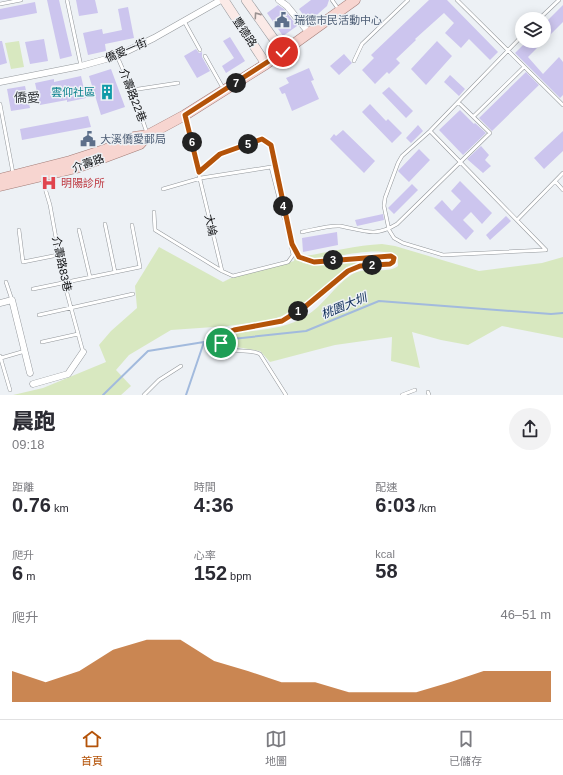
<!DOCTYPE html>
<html lang="zh-TW">
<head>
<meta charset="utf-8">
<style>
  body { margin:0; font-family:Arial,"Noto Sans TC",sans-serif; background:#f2f2f3; color:#2b2b33; height:100vh; display:flex; flex-direction:column; font-size:15px; white-space:nowrap }
  * { box-sizing:border-box; margin:0 }
  p { font-size:13px; color:#7c7c81 }
  .icon { flex:none; width:22px; height:22px; fill:none; stroke:currentColor; stroke-width:2; stroke-linecap:round; stroke-linejoin:round }
  .map { position:relative; height:395px; overflow:hidden }
  .details { display:flex; flex-direction:column; background:#fff; flex:1 }
  .details>* { flex:none }
  .controls { position:absolute; left:515px; top:12px; display:grid; gap:8px }
  .controls a { display:grid; place-items:center; width:36px; height:36px; border-radius:50%; background:#fff; box-shadow:0 2px 10px #0003; font-size:20px }
  .pin { position:absolute; display:grid; place-items:center; width:34px; height:34px; color:#fff; margin:-17px; border:2px solid #fff; border-radius:50%; box-shadow:0 1px 4px #0007 }
  .km { position:absolute; width:20px; height:20px; margin:-10px; border-radius:50%; background:#222; color:#fff; font-size:11px; line-height:20px; text-align:center }
  .round { display:grid; place-items:center; flex:none; width:42px; height:42px; border-radius:21px; background:#f2f2f3 }
  .overview { display:flex; align-items:center; justify-content:space-between; height:68px; padding:0 12px }
  h1 { font-size:22px; font-weight:800; line-height:30px }
  .stats { display:grid; grid-template-columns:repeat(3,1fr); gap:6px; height:68px; padding:4px 12px }
  .stats div { display:grid; align-content:center }
  .stats b { font-size:20px; font-weight:800 }
  .stats small { font-size:11px; font-weight:400 }
  .stats p { font-size:11px }
  .chart { height:112px; padding:8px 12px }
  .chart p { display:flex; justify-content:space-between }
  .chart svg { width:100%; height:72px; margin-top:4px; fill:#b45309; opacity:.7 }
  .tab-bar { display:flex; justify-content:space-around; align-items:center; height:56px; border-top:1px solid #e1e1e2; background:#fff; font-size:11px; color:#7c7c81 }
  .tab-bar a { display:grid; justify-items:center; gap:2px }
  .tab-bar .selected { color:#b45309 }
  .map>svg:first-child { display:block }
</style>
</head>
<body>
<div class="map">
<svg width="563" height="395" viewBox="0 0 563 395">
  <rect width="100%" height="100%" fill="#edf1f5"/>
  <path fill="#d8e8c0" d="M19,41L24,67L11,69L5,43Z
    M382,244L395,246L479,271L542,263L563,257V338L502,326L468,345L441,340L412,332L420,368L391,361L392,337L335,345L270,362L260,351L230,346V339L235,334C258,329 285,330 306,316C323,306 334,286 351,275C367,265 386,275 398,266C401,237 328,261 314,259C311,259 307,257 305,256C330,252 357,245 382,244Z
    M159,247L223,282L231,278L294,261L295,256H297L303,263L315,265L373,258L372,262L357,264L345,269L305,304L285,315L271,320L228,326L171,330L129,355L116,370L131,386L121,395H13L43,388L106,362L99,345L111,331L137,308L135,286Z"/>
  <g fill="none" stroke-linecap="round" stroke-linejoin="round">
    <path stroke="#a2badd" stroke-width="2" d="M103,395L148,351L204,342L306,331L379,301L551,314L563,313
      M186,395L204,342"/>
  </g>
  <path fill="#ccc5ee" d="M47,0H59L72,56L60,59Z
    M76,0H95L98,13L79,16Z
    M311,0H329L327,6L311,20H307L299,9Z
    M429,0H447L498,52L490,60L469,39L461,48L445,33L454,23L444,13L415,39L416,40L396,59L400,63L389,74L387,72L375,84L362,70L374,58L371,55Z
    M35,2L37,13L0,20V9Z
    M278,5L284,9L297,26L283,36L267,13Z
    M563,5V22L544,41V24Z
    M128,7L134,38L105,44L106,51L88,55L83,33L102,29L103,34L122,30L118,9Z
    M230,37L245,61L226,73L222,66L234,58L223,41Z
    M44,39L48,61L30,64L25,42Z
    M0,41H2L7,63L0,65Z
    M437,41L452,56L426,85L411,69Z
    M527,41H544L528,57L543,74L559,57L563,62V95L560,98L515,53Z
    M196,49L199,53L202,52V57L210,71L197,78L184,56Z
    M344,54L352,63L339,75L330,66Z
    M309,68L314,80L311,81L319,99L292,111L285,93L282,94L279,88L289,83L286,78Z
    M111,69L125,107L101,115L89,76Z
    M526,72L539,85L492,131L479,118Z
    M450,75L465,89L459,96L444,82Z
    M81,76L86,98L67,102V100L40,105L35,83L54,79V82Z
    M25,86L30,108L11,111L7,89Z
    M389,87L413,111L406,118L382,93Z
    M370,104L386,121L388,119L402,133L392,143L362,112Z
    M460,110L474,124L475,123L486,133L463,155L439,130Z
    M88,116L91,127L22,140L20,129Z
    M418,125L423,131L411,143L406,138Z
    M343,130L375,161L364,173L330,139L334,134L336,136Z
    M563,131V151L544,169L534,158Z
    M481,146L489,155L485,160L491,166L483,173L467,159Z
    M419,149L430,160L409,182L398,171Z
    M460,181L492,213L482,224L471,212L463,220L474,231L466,240L434,208L442,200L452,211L461,201L451,191Z
    M412,184L418,190L394,214L388,208Z
    M383,214L384,220L357,226L355,220Z
    M506,216L511,221L490,240L486,235Z
    M337,232L338,245L303,252L302,238Z"/>
  <g fill="none" stroke-linecap="round" stroke-linejoin="round">
    <defs>
      <path id="service" d="M67,0L81,66
        M332,0L339,10
        M457,0L563,105
        M0,4L21,0
        M539,19L559,0
        M184,21L200,50
        M117,56L132,90L147,133
        M205,56L223,88
        M354,61L362,44L408,0
        M132,90L178,83
        M0,104L13,173
        M474,116L524,67
        M185,117L222,271
        M430,131L546,250L443,255L403,243L394,238L389,230L384,206L385,198L398,163L402,156L430,131L522,36
        M199,172L220,154L262,139L271,145L292,244L299,257L314,262L391,255L394,258L393,262L390,264L360,266L348,271L305,306L283,321L234,330L226,333L221,343L223,347C238,354 249,348 260,354L286,395
        M42,178L50,205L64,282L83,352
        M555,181L563,190
        M163,189L201,178L271,167L284,218
        M154,212L155,230L222,271L233,276L288,262L293,255L291,245
        M517,220L563,173
        M105,224L115,272
        M19,230L23,262L58,255
        M79,230L90,277
        M302,232C312,230 330,225 340,226C363,230 374,238 397,224L490,133L458,102
        M6,282L12,300
        M33,289L140,267L132,225
        M39,315L133,294
        M42,342L78,334
        M0,356L10,390
        M1,358L25,351
        M428,392L429,395
        M144,395L159,380L181,366
        M402,395L415,390"/>
      <path id="minor" d="M279,0L287,6L310,34
        M0,82L81,66L117,56L154,38L221,0
        M0,303L12,300L30,373
        M33,384L68,374L83,352"/>
      <path id="secondary" d="M224,0L266,64
        M246,0L283,52"/>
      <path id="primary" d="M0,179L70,161L104,150L134,137L148,135L185,115L266,64L355,0
        M0,186L76,168L140,144L148,135"/>
    </defs>
    <use href="#service" stroke="#93979b" stroke-width="4"/>
    <use href="#minor" stroke="#93979b" stroke-width="7"/>
    <use href="#secondary" stroke="#93979b" stroke-width="10"/>
    <use href="#primary" stroke="#a27d78" stroke-width="11"/>
    <use href="#service" stroke="#fff" stroke-width="3"/>
    <use href="#minor" stroke="#fff" stroke-width="6"/>
    <use href="#secondary" stroke="#fbeae7" stroke-width="9"/>
    <use href="#primary" stroke="#f7d5d0" stroke-width="10"/>
  </g>
  <defs><path id="oneway-chevron" d="M-2-3.5L2.5 0L-2 3.5" fill="none" stroke-width="1.6" stroke-linecap="round" stroke-linejoin="round"/></defs>
  <use stroke="#9b9291" href="#oneway-chevron" transform="translate(257 15) rotate(-125)"/>
  <g fill="none" stroke-linecap="round" stroke-linejoin="round">
    <defs>
      <path id="route" d="M221,343L226,333L234,330L282,321L306,306L348,271L360,266L390,264L393,262L394,258L391,256L314,262L299,257L292,244L271,145L262,139L220,154L199,172L185,115L283,52"/>
    </defs>
    <use href="#route" stroke="#fff" stroke-width="8"/>
    <use href="#route" stroke="#b45309" stroke-width="5"/>
  </g>
  <defs>
    <symbol id="civic-bare" viewBox="-9 -9 18 18"><path d="M-.6-6.5H3V-4.5H.6V-3L4-1V1h2V6H-6V1h2V-1L-.6-3ZM-1.2 2.5V6h2.4V2.5Z" fill="#5c6f8a" stroke="#edf1f5" stroke-width="2.5" paint-order="stroke"/></symbol>
    <symbol id="building-bare" viewBox="-9 -9 18 18"><path d="M-4-6H4V6H1V3H-1V6H-4ZM-2.5-4.3h1.7v1.8h-1.7ZM.8-4.3h1.7v1.8H.8ZM-2.5-1h1.7V.8h-1.7ZM.8-1h1.7V.8H.8Z" fill="#0f9aa8" stroke="#edf1f5" stroke-width="2.5" paint-order="stroke"/></symbol>
    <symbol id="hospital-bare" viewBox="-9 -9 18 18"><path d="M-5-5h3v3.5h4V-5h3V5h-3V1.5h-4V5h-3Z" fill="#e0444e" stroke="#edf1f5" stroke-width="2.5" paint-order="stroke"/></symbol>
  </defs>
  <g fill-rule="evenodd">
    <use href="#civic-bare" x="271" y="9" width="22" height="22"/>
    <use href="#building-bare" x="96" y="81" width="22" height="22"/>
    <use href="#civic-bare" x="77" y="128" width="22" height="22"/>
    <use href="#hospital-bare" x="38" y="172" width="22" height="22"/>
  </g>
  <g text-anchor="middle" stroke-width="3" stroke-linejoin="round" paint-order="stroke">
    <g font-size="11" fill="#4e5e75" stroke="#edf1f5" text-anchor="start">
      <text x="294" y="24">瑞德市民活動中心</text>
      <text x="100" y="143">大溪僑愛郵局</text>
    </g>
    <g font-size="11" fill="#0c0d0f" stroke="#edf1f5">
      <text transform="translate(245 32) rotate(56)" y="4">豐德路</text>
      <text transform="translate(126 50) rotate(-23)" y="4">僑愛一街</text>
      <text transform="translate(133 95) rotate(69)" y="4">介壽路22巷</text>
      <text transform="translate(88 163) rotate(-19)" y="4">介壽路</text>
      <text transform="translate(211 225) rotate(77)" y="4">大綸</text>
      <text transform="translate(62 264) rotate(78)" y="4">介壽路83巷</text>
    </g>
    <g font-size="11" fill="#0d838f" stroke="#edf1f5" text-anchor="end">
      <text x="95" y="96">雲仰社區</text>
    </g>
    <g font-size="11" fill="#be3a42" stroke="#edf1f5" text-anchor="start">
      <text x="61" y="187">明陽診所</text>
    </g>
    <g font-size="12" font-style="italic" fill="#0f2e5a" stroke="#edf1f5">
      <text transform="translate(344 306) rotate(-22)" y="4">桃園大圳</text>
    </g>
    <g font-size="13" fill="#3a3e41" stroke="#edf1f5">
      <text x="27" y="102">僑愛</text>
    </g>
  </g>
</svg>
<div class="controls">
<a><svg class="icon" aria-label="layers" viewBox="0 0 24 24"><path d="M12 4l9 5-9 5-9-5zM3 14l9 5 9-5"/></svg></a>
</div>
<div class="pin" style="left:221px;top:343px;background:#1e9e55"><svg class="icon" aria-label="arrive" viewBox="0 0 24 24"><path d="M6 21V4h12l-3 4 3 4H6"/></svg></div>
<div class="pin" style="left:283px;top:52px;background:#d93025"><svg class="icon" aria-label="check" viewBox="0 0 24 24"><path d="M5 12l5 5 9-10"/></svg></div>
<b class="km" style="left:298px;top:311px">1</b>
<b class="km" style="left:372px;top:265px">2</b>
<b class="km" style="left:333px;top:260px">3</b>
<b class="km" style="left:283px;top:206px">4</b>
<b class="km" style="left:248px;top:144px">5</b>
<b class="km" style="left:192px;top:142px">6</b>
<b class="km" style="left:236px;top:83px">7</b>
</div>
<section class="details">
<div class="overview"><div><h1>晨跑</h1><p>09:18</p></div><a class="round"><svg class="icon" aria-label="share" viewBox="0 0 24 24"><path d="M12 15V3M7 8l5-5 5 5M5 13v7h14v-7"/></svg></a></div>
<div class="stats">
<div><p>距離</p><b>0.76<small> km</small></b></div>
<div><p>時間</p><b>4:36</b></div>
<div><p>配速</p><b>6:03<small> /km</small></b></div>
</div>
<div class="stats">
<div><p>爬升</p><b>6<small> m</small></b></div>
<div><p>心率</p><b>152<small> bpm</small></b></div>
<div><p>kcal</p><b>58</b></div>
</div>
<div class="chart"><p><span>爬升</span>46–51 m</p>
<svg viewBox="0 0 160 44" preserveAspectRatio="none"><path d="M0 44V25L10 32L20 25L30 12L40 6L50 6L60 19L70 25L80 32L90 32L100 38L110 38L120 38L130 32L140 25L150 25L160 25V44z"/></svg>
</div>
</section>
<nav class="tab-bar">
<a class="selected"><svg class="icon" aria-label="home" viewBox="0 0 24 24"><path d="M3 11l9-7 9 7M6 9v11h12V9"/></svg>首頁</a>
<a><svg class="icon" aria-label="map" viewBox="0 0 24 24"><path d="M3 6l6-2 6 2 6-2v14l-6 2-6-2-6 2zM9 4v14M15 6v14"/></svg>地圖</a>
<a><svg class="icon" aria-label="saved" viewBox="0 0 24 24"><path d="M7 4h10v16l-5-4-5 4z"/></svg>已儲存</a>
</nav>
</body>
</html>
